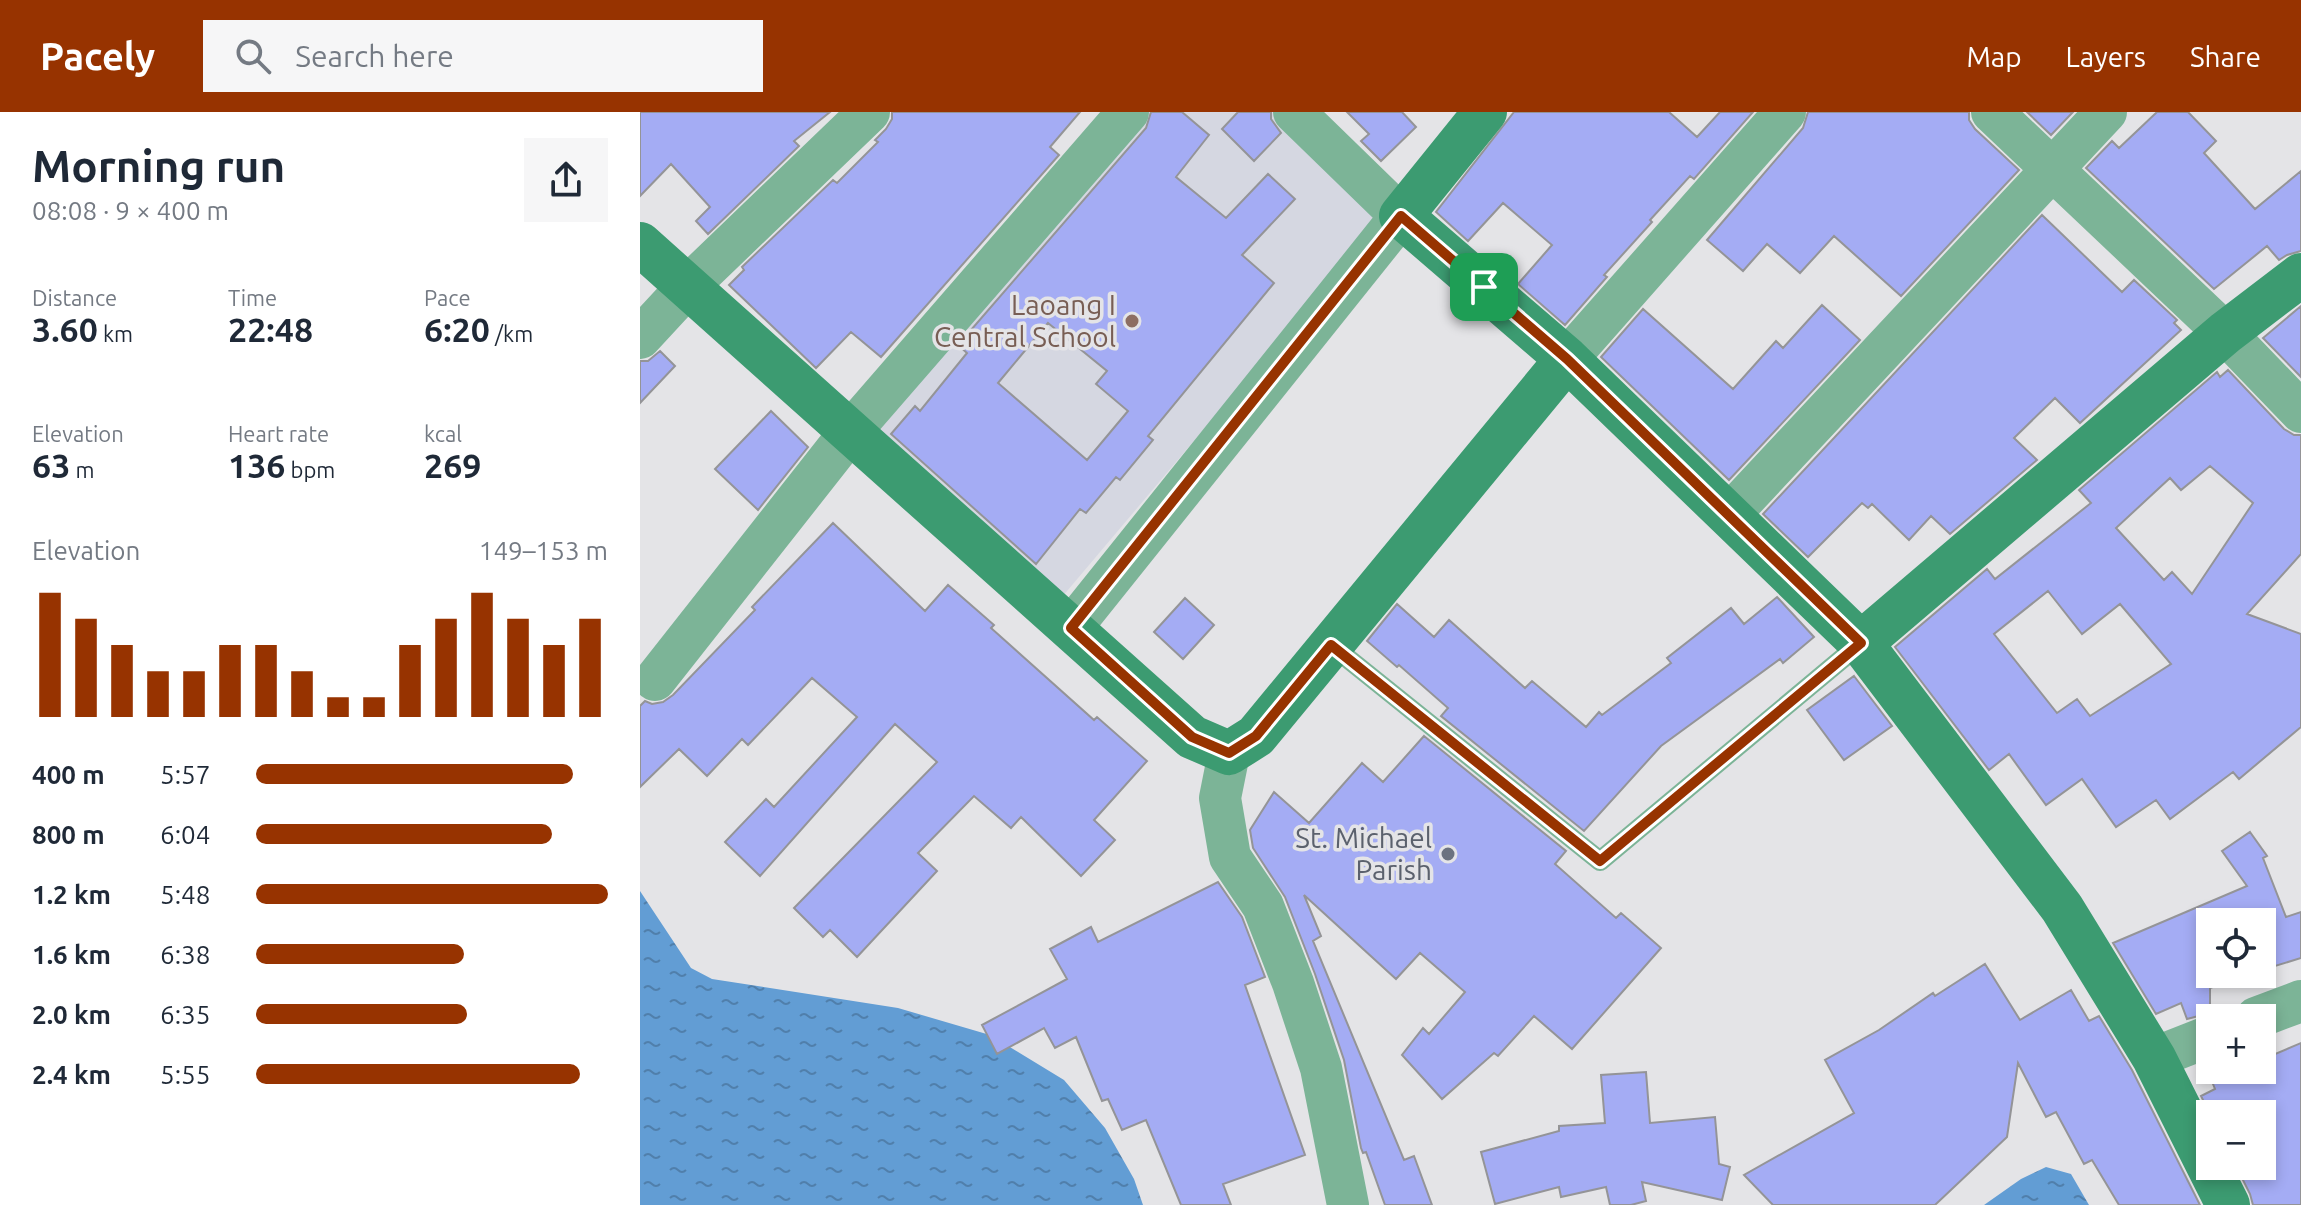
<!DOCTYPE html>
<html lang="en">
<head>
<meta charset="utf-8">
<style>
  body { margin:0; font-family:Ubuntu,sans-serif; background:#f6f6f7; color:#1f2937; height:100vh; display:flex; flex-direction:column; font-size:30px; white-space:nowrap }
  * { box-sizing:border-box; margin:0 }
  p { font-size:26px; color:#747a83 }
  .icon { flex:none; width:44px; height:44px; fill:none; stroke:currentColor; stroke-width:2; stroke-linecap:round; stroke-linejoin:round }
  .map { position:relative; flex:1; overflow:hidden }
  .details { display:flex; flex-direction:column; background:#fff; width:640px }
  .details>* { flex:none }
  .tools { position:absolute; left:1556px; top:796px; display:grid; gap:16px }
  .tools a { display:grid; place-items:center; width:80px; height:80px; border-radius:0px; background:#fff; box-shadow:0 4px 12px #0003; font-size:40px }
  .pin { position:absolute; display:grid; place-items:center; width:68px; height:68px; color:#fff; margin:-34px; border-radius:16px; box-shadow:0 4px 12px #0006 }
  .round { display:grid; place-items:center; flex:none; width:84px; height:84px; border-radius:0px; background:#f6f6f7 }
  .head { display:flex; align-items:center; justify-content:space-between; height:136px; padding:0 32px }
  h1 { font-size:44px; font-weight:600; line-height:60px }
  .figures { display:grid; grid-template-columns:repeat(3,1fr); gap:12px; height:136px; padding:8px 32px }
  .figures div { display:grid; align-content:center }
  .figures b { font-size:34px; font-weight:600 }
  .figures small { font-size:22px; font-weight:400 }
  .figures p { font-size:22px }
  .chart { height:224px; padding:16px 32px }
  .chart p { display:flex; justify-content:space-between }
  .chart svg { width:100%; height:144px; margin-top:8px; stroke:#973300; stroke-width:6 }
  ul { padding:0 32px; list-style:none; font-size:26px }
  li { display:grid; grid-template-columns:128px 96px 1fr; align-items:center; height:60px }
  li i { height:20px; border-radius:10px; background:#973300 }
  header { display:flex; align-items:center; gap:48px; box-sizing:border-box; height:112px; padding:0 40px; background:#973300; color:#fff }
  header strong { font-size:38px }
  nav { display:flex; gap:44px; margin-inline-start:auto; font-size:28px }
  .search { width:560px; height:72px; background:#f6f6f7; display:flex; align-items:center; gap:20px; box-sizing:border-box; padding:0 28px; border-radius:0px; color:#747a83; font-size:30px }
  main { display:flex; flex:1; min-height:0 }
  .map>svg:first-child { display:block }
</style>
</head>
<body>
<header>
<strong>Pacely</strong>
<div class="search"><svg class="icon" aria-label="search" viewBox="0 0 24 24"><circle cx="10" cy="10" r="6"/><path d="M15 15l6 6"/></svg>Search here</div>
<nav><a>Map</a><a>Layers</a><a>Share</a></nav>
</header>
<main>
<section class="details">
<div class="head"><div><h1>Morning run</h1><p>08:08 · 9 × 400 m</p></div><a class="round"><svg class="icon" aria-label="share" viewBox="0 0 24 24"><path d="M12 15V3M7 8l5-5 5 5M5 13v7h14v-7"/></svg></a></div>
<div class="figures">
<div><p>Distance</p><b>3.60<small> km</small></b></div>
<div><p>Time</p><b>22:48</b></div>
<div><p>Pace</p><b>6:20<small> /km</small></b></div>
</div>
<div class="figures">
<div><p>Elevation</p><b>63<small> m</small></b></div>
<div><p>Heart rate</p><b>136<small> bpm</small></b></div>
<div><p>kcal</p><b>269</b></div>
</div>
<div class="chart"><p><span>Elevation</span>149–153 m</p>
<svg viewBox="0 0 160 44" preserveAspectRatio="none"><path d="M5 44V6M15 44V14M25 44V22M35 44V30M45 44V30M55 44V22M65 44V22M75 44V30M85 44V38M95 44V38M105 44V22M115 44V14M125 44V6M135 44V14M145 44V22M155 44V14"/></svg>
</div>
<ul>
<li><b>400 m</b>5:57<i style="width:90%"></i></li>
<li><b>800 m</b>6:04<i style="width:84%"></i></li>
<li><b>1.2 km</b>5:48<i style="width:100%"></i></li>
<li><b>1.6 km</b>6:38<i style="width:59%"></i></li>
<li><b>2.0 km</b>6:35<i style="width:60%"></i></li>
<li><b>2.4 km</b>5:55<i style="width:92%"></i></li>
</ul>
</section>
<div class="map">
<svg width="1661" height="1093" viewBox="0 0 1661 1093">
  <defs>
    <pattern id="water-ripples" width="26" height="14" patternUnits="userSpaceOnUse" patternTransform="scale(2)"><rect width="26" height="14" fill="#629dd4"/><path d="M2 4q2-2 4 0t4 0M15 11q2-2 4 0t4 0" fill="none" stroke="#507fab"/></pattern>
  </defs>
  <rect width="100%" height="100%" fill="#e4e4e7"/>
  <path fill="#d5d7e1" d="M505,0H646L749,98L422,485L235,320Z"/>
  <path fill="url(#water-ripples)" d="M0,779L51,856L72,867L258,896L350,923L424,968L465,1016L494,1067L503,1093H0Z
    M1406,1055L1431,1062L1449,1093H1344L1381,1067Z"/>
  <path fill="#a4acf4" stroke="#949497" stroke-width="2" fill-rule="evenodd" d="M0,0H190L154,29L159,34L68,122L56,109L70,95L31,52L0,84Z
    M252,0H440L410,35L419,43L241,245L211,220L176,256L89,173L104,158L102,155L193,68L197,71L238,30L235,28L246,17L252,7Z
    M511,0H542L569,23L536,65L586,106L628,62L655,87L602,143L634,171L508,324L513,328L480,368L476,365L446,401L440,397L396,452L251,322L275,294L280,299L327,241L318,233L506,16ZM408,211L467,259L456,272L488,299L447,348L358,271Z
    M598,0H631V7L641,21L614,49L582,17Z
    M707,0H762L776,15L741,49L721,29L729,22Z
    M874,0H1029L1057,25L1080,0H1113L1054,67L1050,64L1010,108L1012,110L964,163L967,165L925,213L878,172L912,133L863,91L828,129L796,100Z
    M1168,0H1329V8L1335,17L1379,58L1261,184L1194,124L1160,161L1127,132L1103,159L1067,128L1163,16Z
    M1387,0H1433L1411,23Z
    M1517,0H1548L1576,29L1564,41L1615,97L1661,59V139L1647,143L1639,148L1627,134L1574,177L1446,56L1472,29L1479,36Z
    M1402,103L1482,180L1494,168L1537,208L1534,211L1541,218L1440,311L1415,286L1374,326L1397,348L1310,422L1291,404L1269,428L1232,392L1228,396L1222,391L1168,445L1123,402Z
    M1182,193L1220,228L1089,368L961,245L1003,197L1093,277L1136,229L1143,236Z
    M1661,194V265L1623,226Z
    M20,239L35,254L0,291V249H8Z
    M1588,258L1644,317L1654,323H1661V442L1607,502L1661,522V615L1599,667L1593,660L1530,707L1516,688L1476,715L1442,667L1406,693L1369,642L1349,658L1255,535L1347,457L1355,467L1451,391L1439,378L1577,260L1580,265ZM1570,354L1613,391L1552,482L1532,460L1524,468L1476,416L1530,366L1541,378ZM1408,479L1442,522L1480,492L1531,552L1450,604L1437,587L1417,601L1354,522Z
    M131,299L168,335L118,398L75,357Z
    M193,411L285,499L308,473L354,513L351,516L454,608L457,605L507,649L454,708L475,728L441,764L381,705L371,716L334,684L278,741L297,759L217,845L190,818L183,825L154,796L297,650L255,612L120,764L85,730L126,687L134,695L217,605L172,566L108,633L102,627L67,664L39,637L0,675V594L5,589L12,592L23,590L33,583L115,498L112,495Z
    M1137,485L1174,525L1143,551L1140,547L1021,634L944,719L801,604L808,596L759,553L757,555L727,529L757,492L794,525L809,508L885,576L892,569L946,615L959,600L962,603L1031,551L1027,546L1091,496L1104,512Z
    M545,486L574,513L543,547L514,520Z
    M1214,564L1252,614L1204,648L1167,598Z
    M784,624L926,739L915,752L976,806L981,801L1021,836L932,937L894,904L858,944L854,941L802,987L762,943L783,916L789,922L825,880L780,841L756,867L664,783L681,824L673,829L764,1048L774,1044L792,1093H745L726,1040L723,1041L721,1036L704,948L675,862L645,785L613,736L610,718L634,680L669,711L722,651L743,670Z
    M1610,720L1627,744L1623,746L1646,805L1661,800V846L1622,858V810H1570V862H1608L1570,876V901L1547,907L1541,891L1516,902L1473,831L1607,774L1582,739Z
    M578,770L602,805L625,865L605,873L665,1043L583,1072L591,1093H541L506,1008L482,1018L468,987L462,989L436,925L415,936L404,916L357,942L342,913L427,867L410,837L451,815L458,830Z
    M1345,852L1380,908L1431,878L1449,909L1459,904L1492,958L1560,1093H1479L1452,1048L1444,1052L1416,1000L1406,1005L1378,951L1367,1025L1295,1093H1133L1104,1063L1214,1001L1185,948L1239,918L1293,881L1295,884Z
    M1627,928L1633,943L1661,931V1093H1613L1610,1082L1596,1054H1622V1002H1570L1561,984L1575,977L1565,952L1570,950V958H1622V929Z
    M1006,960L1010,1011L1075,1005L1079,1052L1090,1055L1082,1088L1002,1070L1006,1089L991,1093H970L966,1075L921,1085L919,1075L855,1092L841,1040L919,1019V1014L965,1011L961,963Z"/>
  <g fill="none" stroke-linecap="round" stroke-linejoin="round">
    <path stroke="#7cb497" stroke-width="20" d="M691,533L960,749L1221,531"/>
    <path stroke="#7cb497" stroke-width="42" d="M1352,0L1585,221L1661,300
      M0,226L49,173L229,0
      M927,247L1145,0
      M1089,403L1466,0
      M431,516L761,104L654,0
      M15,568L211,319L488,0
      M589,641L580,686L590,745L623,794L653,871L681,956L708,1093
      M1616,906L1661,889
      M1514,946L1570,924"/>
    <path stroke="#3c9b71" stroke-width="44" d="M845,0L761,104L927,247L1221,531L1422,796L1514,946L1588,1093
      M0,132L552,625L589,641L616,624L927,247
      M1221,531L1585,221L1661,163"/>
  </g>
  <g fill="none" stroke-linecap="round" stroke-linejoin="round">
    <defs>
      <path id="route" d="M761,104L927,247L1221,531L960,749L691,533L616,624L589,641L552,625L431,516Z"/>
    </defs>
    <use href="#route" stroke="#fff" stroke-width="16"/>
    <use href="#route" stroke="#973300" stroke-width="10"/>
  </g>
  <circle fill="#8d6e63" stroke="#e4e4e7" stroke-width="3" cx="492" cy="209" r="8"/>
  <circle fill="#6b7280" stroke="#e4e4e7" stroke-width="3" cx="808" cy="742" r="8"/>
  <g text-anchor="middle" stroke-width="7" stroke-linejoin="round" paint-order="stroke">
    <g font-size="28" fill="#785e54" stroke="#e4e4e7" text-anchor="end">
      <text x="476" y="203">Laoang I<tspan x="476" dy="32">Central School</tspan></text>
    </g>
    <g font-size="28" fill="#5b616d" stroke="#e4e4e7" text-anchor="end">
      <text x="792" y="736">St. Michael<tspan x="792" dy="32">Parish</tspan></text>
    </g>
  </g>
</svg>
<div class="tools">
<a><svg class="icon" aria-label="locate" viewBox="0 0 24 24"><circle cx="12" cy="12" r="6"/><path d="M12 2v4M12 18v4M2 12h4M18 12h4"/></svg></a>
<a>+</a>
<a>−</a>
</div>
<div class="pin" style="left:844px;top:175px;background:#1e9e55"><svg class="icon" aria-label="arrive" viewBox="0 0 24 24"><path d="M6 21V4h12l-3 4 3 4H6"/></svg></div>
</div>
</main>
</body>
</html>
